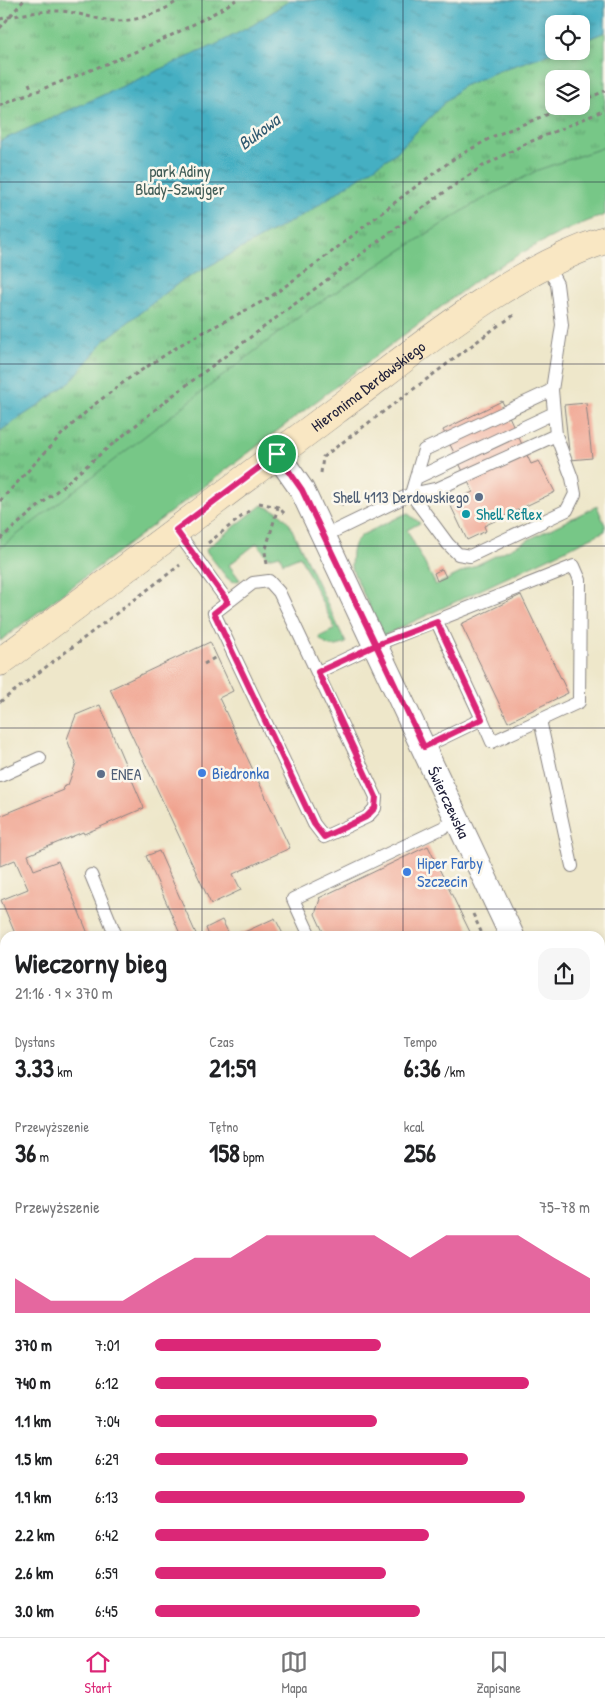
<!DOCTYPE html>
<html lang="pl">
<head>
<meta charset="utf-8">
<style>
  body { margin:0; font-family:"Patrick Hand",sans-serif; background:#f6f6f6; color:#202124; height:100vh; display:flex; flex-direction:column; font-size:19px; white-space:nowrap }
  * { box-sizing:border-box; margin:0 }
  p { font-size:16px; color:#757577 }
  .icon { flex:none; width:28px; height:28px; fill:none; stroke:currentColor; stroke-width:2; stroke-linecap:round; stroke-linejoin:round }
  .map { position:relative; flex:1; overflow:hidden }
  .sheet { position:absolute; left:0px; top:931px; width:605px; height:706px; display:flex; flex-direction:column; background:#fff; border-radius:15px 15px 0 0; box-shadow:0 2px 8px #0003 }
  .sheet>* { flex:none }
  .buttons { position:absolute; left:545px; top:15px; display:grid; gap:10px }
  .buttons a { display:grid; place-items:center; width:45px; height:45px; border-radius:10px; background:#fff; box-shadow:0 2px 8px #0003; font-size:25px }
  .pin { position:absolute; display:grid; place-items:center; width:42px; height:42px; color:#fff; margin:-21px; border:2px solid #fff; border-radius:50%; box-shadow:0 1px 5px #0007 }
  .round { display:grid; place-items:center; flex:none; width:52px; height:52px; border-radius:15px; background:#f6f6f6 }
  .headline { display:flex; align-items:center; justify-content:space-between; height:85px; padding:0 15px }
  h1 { font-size:28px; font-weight:800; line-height:38px }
  .figures { display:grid; grid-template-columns:repeat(3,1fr); gap:8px; height:85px; padding:5px 15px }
  .figures div { display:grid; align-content:center }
  .figures b { font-size:25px; font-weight:800 }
  .figures small { font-size:14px; font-weight:400 }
  .figures p { font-size:14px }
  .chart { height:140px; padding:10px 15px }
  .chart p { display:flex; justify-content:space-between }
  .chart svg { width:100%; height:90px; margin-top:5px; fill:#db2777; opacity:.7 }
  ul { padding:0 15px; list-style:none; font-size:16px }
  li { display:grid; grid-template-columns:80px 60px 1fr; align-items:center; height:38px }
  li i { height:12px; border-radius:6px; background:#db2777 }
  .dock { display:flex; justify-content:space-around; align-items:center; height:70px; border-top:1px solid #e0e0e0; background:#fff; font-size:14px; color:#757577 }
  .dock a { display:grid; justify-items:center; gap:2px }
  .dock .on { color:#db2777 }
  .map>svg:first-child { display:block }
</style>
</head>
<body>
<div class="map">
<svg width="605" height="1637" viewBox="0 0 605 1637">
  <defs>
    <pattern id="park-tufts" width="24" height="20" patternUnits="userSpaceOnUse" patternTransform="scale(1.25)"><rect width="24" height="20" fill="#77c787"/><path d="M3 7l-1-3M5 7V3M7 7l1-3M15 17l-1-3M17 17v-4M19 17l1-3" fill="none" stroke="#61a170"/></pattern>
    <pattern id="water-ripples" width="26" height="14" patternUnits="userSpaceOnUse" patternTransform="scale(1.25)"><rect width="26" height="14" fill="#44afc2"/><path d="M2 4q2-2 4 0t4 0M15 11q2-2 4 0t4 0" fill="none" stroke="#388e9f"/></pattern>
  </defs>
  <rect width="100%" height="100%" fill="#fbf7ec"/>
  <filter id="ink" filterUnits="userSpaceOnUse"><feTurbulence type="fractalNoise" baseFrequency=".02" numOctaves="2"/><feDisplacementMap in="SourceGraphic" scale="10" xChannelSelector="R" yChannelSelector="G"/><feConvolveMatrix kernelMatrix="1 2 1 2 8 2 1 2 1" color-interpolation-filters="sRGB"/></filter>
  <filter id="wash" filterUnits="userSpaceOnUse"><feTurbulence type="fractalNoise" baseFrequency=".0096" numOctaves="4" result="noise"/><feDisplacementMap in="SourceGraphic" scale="20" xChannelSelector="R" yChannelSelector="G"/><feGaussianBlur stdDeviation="1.12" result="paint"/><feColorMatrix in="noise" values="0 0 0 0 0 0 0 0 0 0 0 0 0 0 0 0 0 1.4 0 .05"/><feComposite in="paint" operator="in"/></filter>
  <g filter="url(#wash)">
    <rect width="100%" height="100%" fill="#eee7ca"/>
    <path fill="#77c787" stroke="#4c7461" d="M605,115V215C560,230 518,254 478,279C318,399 160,521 0,641V545L298,306Z
      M262,505L279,512L289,523L346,643C334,648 326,648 319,637L335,629L300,556L283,563L280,555L268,558L257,543L229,565L240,580L233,582L227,578L207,552L206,549Z
      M597,506L605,525V531L383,636L351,567L352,551L355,542L362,535L407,513L420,523L407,530L436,585Z"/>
    <path fill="url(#park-tufts)" stroke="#4c7461" fill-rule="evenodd" d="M0,0H605V147L538,170L472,205L308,310L0,548ZM554,24H581V51H554ZM554,79H581V106H554Z"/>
    <path fill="url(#water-ripples)" stroke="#33687e" d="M290,0H605V32L581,42V24H554V51H558L501,70L461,87L440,107L397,152L308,212L180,282L105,340L71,381L42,403L0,431V141L217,44L253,25Z"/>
    <g id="blocks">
      <path fill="#f0a38f" d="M502,401L531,464L539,461L555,492L484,526L486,531L467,540L449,502L473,492L443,430Z
        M586,403L592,458L570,460L564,405Z
        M442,569L446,577L437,581L434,573Z
        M521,595L568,693L508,722L461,624Z
        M210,642L233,691L219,698L290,848L233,874L241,890L211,904L110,689Z
        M100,705L144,808L84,834L83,832L28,855L34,870L58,861L89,936H16L1,900L28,889L15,860L0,866V816L64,790L63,787L68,785L76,763L67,739L76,715Z
        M428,846L472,936H325L315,914L320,899L319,898Z
        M159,851L197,936H181L146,856Z
        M275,918L284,936H236Z
        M222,920L230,936H209L206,928Z
        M0,1056L5,1068V1103L0,1105Z
        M0,1220L5,1235V1266L0,1267Z
        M600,1237L605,1245V1248L600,1251Z
        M605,1280V1352H604L600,1335V1291L603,1290L601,1281Z
        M5,1359V1411L0,1412V1360Z
        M5,1547V1586L0,1588V1548Z
        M600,1587L605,1603V1637H537L536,1632H600Z
        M5,1622V1632H44L45,1637H0V1623Z"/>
    </g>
  </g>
  <g filter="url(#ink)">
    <use href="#blocks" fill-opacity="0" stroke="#888482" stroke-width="1"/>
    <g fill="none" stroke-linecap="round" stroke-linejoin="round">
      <defs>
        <path id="lane" d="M552,390L556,435L572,478L575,494L567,510L470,556L458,554L448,544L411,494L439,488L556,435
          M416,478L554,413
          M176,530L228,602
          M324,536L411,494L424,450L552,390L562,325L557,284L547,265
          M269,581L279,592L376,797L375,808L367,817L324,837L314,824L214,613L253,583Z
          M437,622L482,719
          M318,672L375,645L574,566L580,580L579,702L540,720
          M424,747L482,719L492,742L540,720L572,866
          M0,776L40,758
          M91,875L116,936
          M310,936L293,899L459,820
          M0,996L5,1008
          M600,1202L605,1200
          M0,1303L5,1302
          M600,1492L605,1509
          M167,1632L168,1637
          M452,1632L453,1637"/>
        <g id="street">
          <path id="s1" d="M277,454L302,490L512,936"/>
          <path d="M600,1125L605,1137"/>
        </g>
        <g id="secondary">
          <path id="s2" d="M0,662C113,579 224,494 335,411C418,349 506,273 605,240"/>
        </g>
      </defs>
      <use href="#lane" stroke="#888482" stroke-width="14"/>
      <use href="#street" stroke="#888482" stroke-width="26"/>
      <use href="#secondary" stroke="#888482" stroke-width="29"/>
      <path stroke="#888482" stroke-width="3" stroke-dasharray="4 4" stroke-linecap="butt" d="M0,19C18,15 38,11 57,11C74,11 90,18 106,20C130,24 160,14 179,0
        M0,28L24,0
        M29,83L33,93
        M581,101L605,91
        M0,106C80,73 163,46 236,0
        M504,322L517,313
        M321,473L323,457L499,325
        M333,498L345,506
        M0,501L63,433L95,404L128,379L185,342L269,298L329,254L407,193L455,158L494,136L568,106
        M259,503L278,507L286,515
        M0,539L104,451L172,396L436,198L481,167L525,144L605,110
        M208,543L250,510
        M267,564L265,552L278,507
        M204,664L216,657
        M0,702L180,565
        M473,914L483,936
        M600,1073L605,1071"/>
      <use href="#lane" stroke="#fff" stroke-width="12"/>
      <use href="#street" stroke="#fff" stroke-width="24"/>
      <use href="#secondary" stroke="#f9e7c3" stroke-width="28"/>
    </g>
  </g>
  <g fill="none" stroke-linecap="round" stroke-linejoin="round" filter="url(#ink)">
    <defs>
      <path id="route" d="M277,454L176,530L228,602L214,613L314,824L324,837L366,817L375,808L376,797L318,672L376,645L424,747L482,719L437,622L376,645L302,490L277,454"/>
    </defs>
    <use href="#route" stroke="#fff" stroke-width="10"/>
    <use href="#route" stroke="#db2777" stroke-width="6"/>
  </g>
  <path fill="none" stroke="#22223b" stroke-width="1" stroke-opacity="0.55" d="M202,0V936M403,0V936M0,182H605M0,364H605M0,546H605M0,728H605M0,909H605M0,1091H5M600,1091H605M0,1273H5M600,1273H605M0,1455H5M600,1455H605M202,1632V1637M403,1632V1637"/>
  <g fill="#5c6f8a" stroke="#fbf7ec" stroke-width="2">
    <circle cx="479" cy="497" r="5"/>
    <circle cx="101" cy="774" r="5"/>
  </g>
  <circle fill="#0f9aa8" stroke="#fbf7ec" stroke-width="2" cx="466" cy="514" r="5"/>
  <g fill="#3f7fe0" stroke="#fbf7ec" stroke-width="2">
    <circle cx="202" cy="773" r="5"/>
    <circle cx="407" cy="872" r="5"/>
  </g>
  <g text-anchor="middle" stroke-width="5" stroke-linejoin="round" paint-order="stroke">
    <g font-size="16" fill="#405c56" stroke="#fbf7ec">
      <text x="180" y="177">park Adiny<tspan x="180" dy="18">Blady-Szwajger</tspan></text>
    </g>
    <g font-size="16" fill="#22223b" stroke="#fbf7ec">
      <text dy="6" stroke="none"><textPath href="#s2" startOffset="460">Hieronima Derdowskiego</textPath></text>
      <text dy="6" stroke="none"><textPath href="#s1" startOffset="389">Świerczewska</textPath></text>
    </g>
    <g font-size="16" fill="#4e5e75" stroke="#fbf7ec" text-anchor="end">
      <text x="469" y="503">Shell 4113 Derdowskiego</text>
      <text x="111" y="780" text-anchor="start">ENEA</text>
    </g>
    <g font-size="16" fill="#0d838f" stroke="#fbf7ec" text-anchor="start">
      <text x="476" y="520">Shell Reflex</text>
    </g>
    <g font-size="16" fill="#366cbe" stroke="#fbf7ec" text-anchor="start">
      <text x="212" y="779">Biedronka</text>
      <text x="417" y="869">Hiper Farby<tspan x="417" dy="18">Szczecin</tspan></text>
    </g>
    <g font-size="18" font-style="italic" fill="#305a71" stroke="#fbf7ec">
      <text transform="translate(259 132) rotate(-37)" y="6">Bukowa</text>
    </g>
  </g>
</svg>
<div class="buttons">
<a><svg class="icon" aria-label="locate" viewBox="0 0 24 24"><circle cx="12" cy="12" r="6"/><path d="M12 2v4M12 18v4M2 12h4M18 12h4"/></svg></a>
<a><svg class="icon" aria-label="layers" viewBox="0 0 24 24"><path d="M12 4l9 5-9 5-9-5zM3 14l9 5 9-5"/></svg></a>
</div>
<div class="pin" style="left:277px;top:454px;background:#1e9e55"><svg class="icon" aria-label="arrive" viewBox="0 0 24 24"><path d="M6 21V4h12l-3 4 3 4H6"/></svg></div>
<section class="sheet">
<div class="headline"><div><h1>Wieczorny bieg</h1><p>21:16 · 9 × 370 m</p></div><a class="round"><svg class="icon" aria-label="share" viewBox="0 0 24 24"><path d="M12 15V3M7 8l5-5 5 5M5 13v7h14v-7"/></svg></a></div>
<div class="figures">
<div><p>Dystans</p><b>3.33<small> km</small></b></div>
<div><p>Czas</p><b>21:59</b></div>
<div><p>Tempo</p><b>6:36<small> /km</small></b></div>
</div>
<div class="figures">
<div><p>Przewyższenie</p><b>36<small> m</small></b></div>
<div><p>Tętno</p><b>158<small> bpm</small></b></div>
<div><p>kcal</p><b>256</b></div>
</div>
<div class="chart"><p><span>Przewyższenie</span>75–78 m</p>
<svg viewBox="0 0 160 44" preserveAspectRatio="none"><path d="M0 44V27L10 38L20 38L30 38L40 27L50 17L60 17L70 6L80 6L90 6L100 6L110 17L120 6L130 6L140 6L150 17L160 27V44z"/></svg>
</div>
<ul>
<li><b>370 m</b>7:01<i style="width:52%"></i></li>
<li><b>740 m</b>6:12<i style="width:86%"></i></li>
<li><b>1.1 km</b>7:04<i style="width:51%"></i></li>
<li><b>1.5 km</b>6:29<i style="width:72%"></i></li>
<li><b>1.9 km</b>6:13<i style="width:85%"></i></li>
<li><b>2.2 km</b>6:42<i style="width:63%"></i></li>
<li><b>2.6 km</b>6:59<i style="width:53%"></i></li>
<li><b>3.0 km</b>6:45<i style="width:61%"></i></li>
</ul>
</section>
</div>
<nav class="dock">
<a class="on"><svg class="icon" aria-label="home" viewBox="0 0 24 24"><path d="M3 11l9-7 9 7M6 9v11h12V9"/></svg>Start</a>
<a><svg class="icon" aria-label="map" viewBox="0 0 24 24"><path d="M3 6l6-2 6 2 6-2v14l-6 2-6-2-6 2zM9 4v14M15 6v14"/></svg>Mapa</a>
<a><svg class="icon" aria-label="saved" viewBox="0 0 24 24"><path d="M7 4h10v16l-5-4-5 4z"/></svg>Zapisane</a>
</nav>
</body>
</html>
